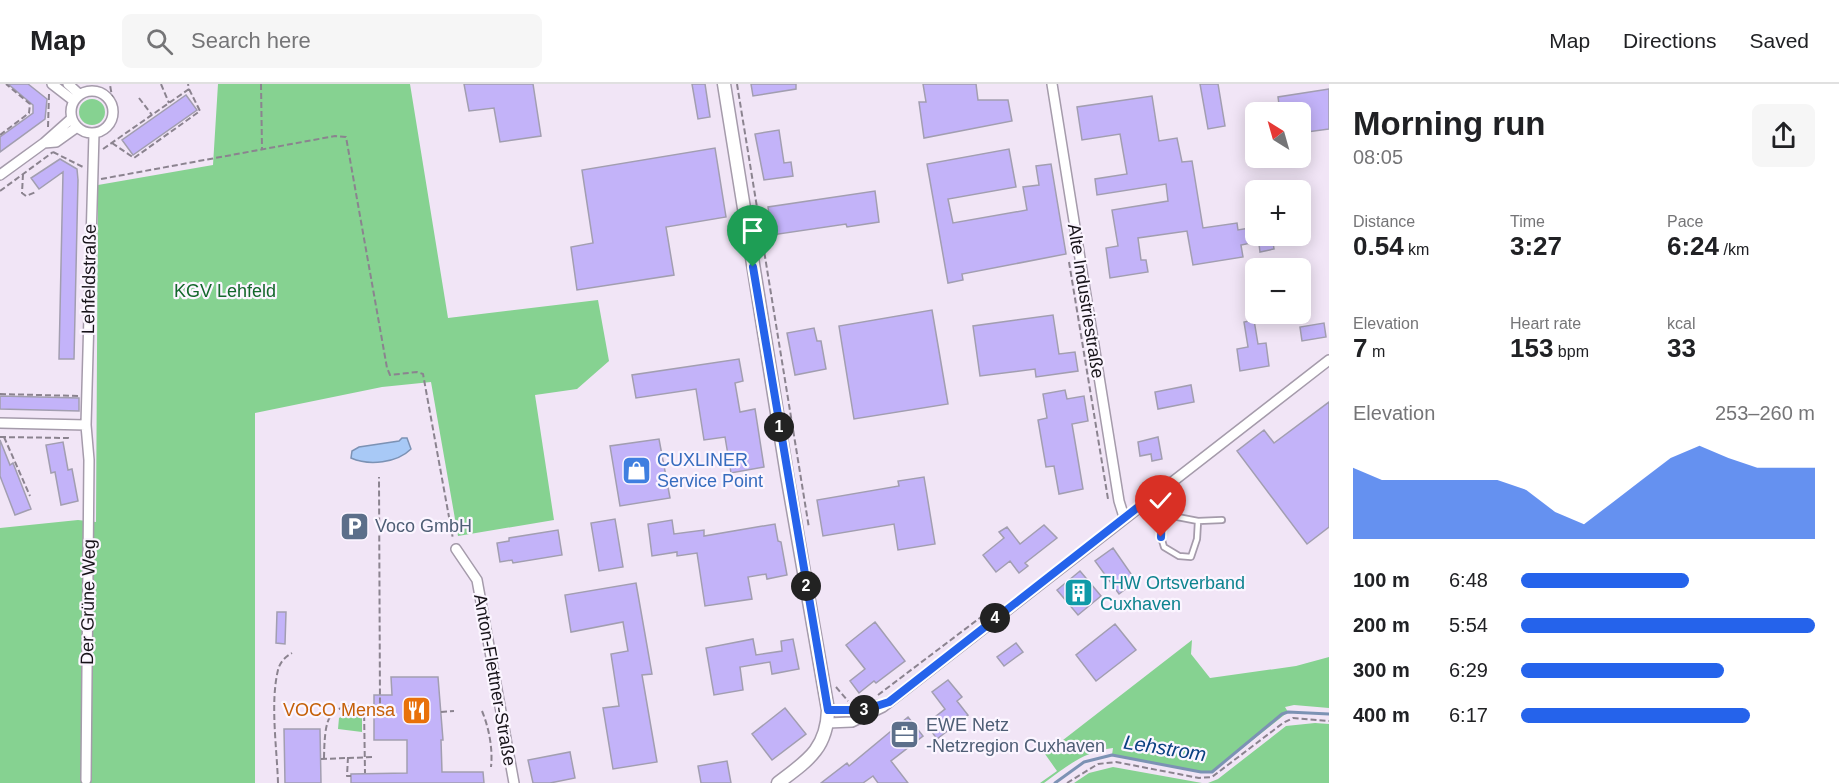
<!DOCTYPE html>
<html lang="en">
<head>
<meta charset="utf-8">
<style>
  body { margin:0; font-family:Helvetica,sans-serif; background:#f6f6f6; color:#202124; height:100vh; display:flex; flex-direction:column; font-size:22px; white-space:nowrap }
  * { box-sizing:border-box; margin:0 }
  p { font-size:20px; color:#757577 }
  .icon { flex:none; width:33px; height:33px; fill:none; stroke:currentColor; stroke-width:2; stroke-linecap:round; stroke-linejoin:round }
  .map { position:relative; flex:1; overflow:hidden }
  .sheet { display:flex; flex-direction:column; background:#fff; width:510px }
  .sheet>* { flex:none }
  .needle { width:39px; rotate:323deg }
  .controls { position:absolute; left:1245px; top:18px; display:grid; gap:12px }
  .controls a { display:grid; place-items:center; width:66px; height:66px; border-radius:9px; background:#fff; box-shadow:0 3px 15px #0003; font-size:30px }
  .pin { position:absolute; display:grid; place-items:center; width:51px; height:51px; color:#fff; margin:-62px -26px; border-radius:50% 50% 50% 0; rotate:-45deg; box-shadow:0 0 6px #0007 }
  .pin .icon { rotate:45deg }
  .km { position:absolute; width:30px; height:30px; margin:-15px; border-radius:50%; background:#222; color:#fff; font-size:16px; line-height:30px; text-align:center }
  .round { display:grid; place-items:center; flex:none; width:63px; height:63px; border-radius:9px; background:#f6f6f6 }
  .summary { display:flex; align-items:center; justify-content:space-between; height:102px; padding:0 24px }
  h1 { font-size:33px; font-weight:700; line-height:45px }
  .metrics { display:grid; grid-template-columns:repeat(3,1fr); gap:9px; height:102px; padding:6px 24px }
  .metrics div { display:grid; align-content:center }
  .metrics b { font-size:26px; font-weight:700 }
  .metrics small { font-size:16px; font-weight:400 }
  .metrics p { font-size:16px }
  .chart { height:168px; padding:12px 24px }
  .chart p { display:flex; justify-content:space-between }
  .chart svg { width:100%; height:108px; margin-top:6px; fill:#2563eb; opacity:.7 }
  ul { padding:0 24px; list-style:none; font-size:20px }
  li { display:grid; grid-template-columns:96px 72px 1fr; align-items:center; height:45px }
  li i { height:15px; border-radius:8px; background:#2563eb }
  header { display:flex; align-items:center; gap:36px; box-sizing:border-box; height:84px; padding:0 30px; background:#fff; border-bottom:2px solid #e0e0e0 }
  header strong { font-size:28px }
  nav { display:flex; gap:33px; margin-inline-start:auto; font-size:21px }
  .search { width:420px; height:54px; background:#f6f6f6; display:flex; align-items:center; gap:15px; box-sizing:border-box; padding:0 21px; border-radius:9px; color:#757577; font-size:22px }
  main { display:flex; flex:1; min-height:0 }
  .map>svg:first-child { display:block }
</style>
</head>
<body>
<header>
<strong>Map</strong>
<div class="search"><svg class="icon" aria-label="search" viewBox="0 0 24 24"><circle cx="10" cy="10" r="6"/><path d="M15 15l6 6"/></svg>Search here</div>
<nav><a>Map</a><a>Directions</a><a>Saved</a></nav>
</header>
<main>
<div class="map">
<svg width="1329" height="699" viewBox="0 0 1329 699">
  <rect width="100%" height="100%" fill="#f1e5f6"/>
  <path fill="#86d291" d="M218,0H410L448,234L598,216L609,277L577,305L535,311L554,436L458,452L431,298L382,303L255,329V699H0V444L78,436L96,438L98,101L213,81Z
    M79 28a13 13 0 1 1 26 0a13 13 0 1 1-26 0Z
    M1192,556L1191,570L1210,594L1296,582L1329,573V624L1294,621L1285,623L1288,628L1212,688H1201L1112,671L1113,664C1083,668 1067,682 1044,699H1040L1057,687L1045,670Z
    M346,629L362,631V648L338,645L339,634Z
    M1315,639L1329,640V699H1208L1218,695L1286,642Z
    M1113,683L1202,699H1074L1089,689Z"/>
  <path fill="#a8c9f6" stroke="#7c92b4" stroke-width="1.5" d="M402,354H407L411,365C397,379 369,382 351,374L352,367L359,363L399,357Z"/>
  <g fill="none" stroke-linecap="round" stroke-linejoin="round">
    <path stroke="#7c92b4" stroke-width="3" d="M1055,699L1084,678L1112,671L1201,688H1212L1282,630L1288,628L1329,630"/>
  </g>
  <path fill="#c3b3f9" stroke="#a29eb0" stroke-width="1.5" d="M8,0H28L47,15L45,35L0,68V53L33,29V21Z
    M464,0H533L541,52L500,58L494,24L469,27Z
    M692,0H705L710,33L698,35Z
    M751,0H796V5L753,12Z
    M923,0H976L978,16H1008L1012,37L924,54L919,18H926Z
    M1200,0H1218L1225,42L1208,45Z
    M1329,5V45L1300,49V28H1280L1278,13Z
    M186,11L197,26L133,71L122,56Z
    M1152,12L1159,57L1177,54L1182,78L1192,77L1203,144L1237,139L1238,146L1256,143V158L1241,161L1243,173L1193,181L1187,147L1138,154L1141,176H1146L1148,188L1110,194L1106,164L1118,162L1112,126L1168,117L1166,100L1097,111L1095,95L1127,90L1120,50L1082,56L1077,23Z
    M779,46L784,79L791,78L793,92L764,96L755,50Z
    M715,64L726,133L666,143L674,191L577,206L571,163L593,159L582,86Z
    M1009,65L1016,103L948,115L953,139L1027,126L1023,103L1039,101L1036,82L1051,80L1066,170L962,190L963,196L948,199L927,80Z
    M60,75L77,85L78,96L74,275H59L63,88L39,105L31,94Z
    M875,107L879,138L847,143L846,140L772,151L768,123Z
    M1258,152H1272L1274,165L1260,168Z
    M932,226L948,320L854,335L839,242Z
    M1053,231L1059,270L1075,268L1078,287L1036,293L1035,285L980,292L973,242Z
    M1254,236L1258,260L1266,259L1269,282L1240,287L1237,265L1248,263L1244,238Z
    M1324,239L1326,253L1302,257L1300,243Z
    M814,244L817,257H821L826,285L795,291L787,249Z
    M739,275L743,297L735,299L740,328L755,325L764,383L731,389L725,353L704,356L696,305L636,314L632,291Z
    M1191,301L1194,318L1158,325L1155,308Z
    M1065,306L1067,315L1084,312L1088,337L1072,340L1083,405L1059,410L1054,382L1046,383L1038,336L1047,334L1043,310Z
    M0,312L79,314V327L0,325Z
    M1329,318V443L1307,460L1237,367L1264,346L1274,359Z
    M1158,353L1162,375L1152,377L1151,370L1140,372L1138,358Z
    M659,355L670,414L620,422L610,362Z
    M0,356L10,381L13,379L31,425L15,431L0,392Z
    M63,358L68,386L72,385L78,417L61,421L55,388L51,389L46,361Z
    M924,393L935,460L898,466L894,440L823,452L817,416L899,402L898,397Z
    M615,435L623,483L599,487L591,439Z
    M672,436L674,450L704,446V452L775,440L778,457L781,458L787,491L767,495L766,490L748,493L752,515L705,522L697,469L677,472V468L652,472L648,440Z
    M1044,441L1057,454L1025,479L1028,482L1019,489L1010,477L996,488L983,471L1004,454L999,448L1007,443L1020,460Z
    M558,446L562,471L513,479L512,476L500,478L497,459L509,457V454Z
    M1113,464L1136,497L1119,510L1095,477Z
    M1080,487L1101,512L1078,531L1057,506Z
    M636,499L652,590L642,591L657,678L613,685L603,624L619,622L611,570L628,567L623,538L571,548L565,511Z
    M277,528H286L285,560L276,559Z
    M875,538L905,577L876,599L874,597L859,609L850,597L865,585L846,561Z
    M1115,540L1136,566L1096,597L1076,571Z
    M753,555L756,571L782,567L781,557L793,555L799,585L772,590L770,578L740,583L743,606L714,611L706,564Z
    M1016,559L1023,568L1004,582L997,573Z
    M391,593H438L443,656H441L442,688H483L484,699H351V690L407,689V656H374V611H392Z
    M948,596L962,613L957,617L968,631L937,655L926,640L945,625L932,608Z
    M785,624L806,650L772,676L752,650Z
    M908,633L923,652L891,677L908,699H878L873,692L863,699H821L847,679L849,682Z
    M284,645H320L321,699H285Z
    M570,668L575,694L550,699H533L528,676Z
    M727,677L731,699H701L698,682Z"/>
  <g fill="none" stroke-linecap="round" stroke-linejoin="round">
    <defs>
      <path id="service" d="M1143,420L1162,430L1198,437L1197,455L1191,473L1179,472L1164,463L1161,453L1162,430
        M1198,437L1222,436"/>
      <path id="minor" d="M52,0L74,17
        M68,0L79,10
        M1052,0L1119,417L1124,433
        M71 28a21 21 0 1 1 42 0a21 21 0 1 1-42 0Z
        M44,59L56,58L77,43
        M0,91L44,59L71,35
        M0,339L86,341
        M456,465L477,496L514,699
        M828,626L851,627L881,621
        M828,639L852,638L883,623L1329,276
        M86,696L89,376L86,341L94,49"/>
      <path id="tertiary" d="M724,0L787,391L828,626C827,665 807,677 778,699"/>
    </defs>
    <use href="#service" stroke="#a59bab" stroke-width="8"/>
    <use href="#minor" stroke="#a59bab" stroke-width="12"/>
    <use href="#tertiary" stroke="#a59bab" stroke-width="15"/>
    <path stroke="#8b838f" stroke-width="2" stroke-dasharray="6 3" stroke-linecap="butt" d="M161,0L169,19
      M261,0L262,65
      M737,0L809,444
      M139,14L152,31
      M48,43L49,10
      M104,49C123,33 112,20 110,0
      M0,51L29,29L30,20L6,0
      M112,59L134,74L200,27L189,5
      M103,65L189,5L188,0
      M53,68L83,83
      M23,90L22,109L26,112L36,108
      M101,95L335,52L346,53L387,284L390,291L417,288L423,290L453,455
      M0,107L53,68
      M1069,178L1108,415
      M0,310L78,312
      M0,353L68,354V350
      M4,353L30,412
      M836,603L848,617
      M878,611L993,524
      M364,622L365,689
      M482,627C489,644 493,665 491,683
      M441,628L454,627
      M348,673L347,692H351
      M324,674C325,623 330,620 380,623L379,393
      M321,675L374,673
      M278,699C277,665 270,619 278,586C280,578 285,573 292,569
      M1067,699L1098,680L1116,678L1199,694L1212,693L1283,639L1293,634L1329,637"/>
    <use href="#service" stroke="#fff" stroke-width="4.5"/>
    <use href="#minor" stroke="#fff" stroke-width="9"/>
    <use href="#tertiary" stroke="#fff" stroke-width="12"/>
  </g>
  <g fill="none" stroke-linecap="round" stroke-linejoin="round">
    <defs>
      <path id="route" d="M753,183L828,626H864L889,618L1142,420L1162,430L1161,453"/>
    </defs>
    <use href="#route" stroke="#fff" stroke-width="12"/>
    <use href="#route" stroke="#2563eb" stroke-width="8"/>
  </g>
  <defs>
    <symbol id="shop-square" viewBox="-11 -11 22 22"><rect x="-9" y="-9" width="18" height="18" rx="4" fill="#3f7fe0" stroke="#fbf5ff"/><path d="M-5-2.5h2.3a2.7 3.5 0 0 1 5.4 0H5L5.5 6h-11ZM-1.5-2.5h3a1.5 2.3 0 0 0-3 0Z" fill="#fff"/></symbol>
    <symbol id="parking-square" viewBox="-11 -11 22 22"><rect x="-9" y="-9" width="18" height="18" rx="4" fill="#5c6f8a" stroke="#fbf5ff"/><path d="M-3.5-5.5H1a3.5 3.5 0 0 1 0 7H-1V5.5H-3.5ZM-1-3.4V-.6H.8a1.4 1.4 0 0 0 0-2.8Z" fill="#fff"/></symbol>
    <symbol id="building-square" viewBox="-11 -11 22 22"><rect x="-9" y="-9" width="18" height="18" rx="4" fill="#0f9aa8" stroke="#fbf5ff"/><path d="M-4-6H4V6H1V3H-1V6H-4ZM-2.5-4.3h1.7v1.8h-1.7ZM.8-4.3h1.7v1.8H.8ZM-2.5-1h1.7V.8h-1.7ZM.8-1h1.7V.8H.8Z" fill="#fff"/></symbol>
    <symbol id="restaurant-square" viewBox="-11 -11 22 22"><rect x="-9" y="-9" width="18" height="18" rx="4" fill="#e8710a" stroke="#fbf5ff"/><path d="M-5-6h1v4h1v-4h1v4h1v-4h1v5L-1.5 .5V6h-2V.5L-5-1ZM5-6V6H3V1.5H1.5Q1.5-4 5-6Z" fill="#fff"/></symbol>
    <symbol id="office-square" viewBox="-11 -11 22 22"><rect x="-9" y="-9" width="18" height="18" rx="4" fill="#5c6f8a" stroke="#fbf5ff"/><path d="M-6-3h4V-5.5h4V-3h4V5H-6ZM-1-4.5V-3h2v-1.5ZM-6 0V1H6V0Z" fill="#fff"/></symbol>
  </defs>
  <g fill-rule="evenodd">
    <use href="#shop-square" x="620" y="370" width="33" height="33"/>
    <use href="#parking-square" x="338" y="426" width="33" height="33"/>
    <use href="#building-square" x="1062" y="492" width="33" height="33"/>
    <use href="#restaurant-square" x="400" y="610" width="33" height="33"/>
    <use href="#office-square" x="888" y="634" width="33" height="33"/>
  </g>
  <g text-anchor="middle" stroke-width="4.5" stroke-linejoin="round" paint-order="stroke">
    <g font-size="18" fill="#171319" stroke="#fbf5ff">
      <text transform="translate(89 195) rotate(-89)" y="6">Lehfeldstraße</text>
      <text transform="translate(1086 217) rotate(81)" y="6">Alte Industriestraße</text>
      <text transform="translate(88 518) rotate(-89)" y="6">Der Grüne Weg</text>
      <text transform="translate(495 596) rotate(80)" y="6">Anton-Flettner-Straße</text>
    </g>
    <g font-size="18" fill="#13672b" stroke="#fbf5ff">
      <text x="225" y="213">KGV Lehfeld</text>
    </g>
    <g font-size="18" fill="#366cbe" stroke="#fbf5ff" text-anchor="start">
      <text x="657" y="382">CUXLINER<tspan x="657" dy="21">Service Point</tspan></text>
    </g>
    <g font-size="18" fill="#4e5e75" stroke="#fbf5ff" text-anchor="start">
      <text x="375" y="448">Voco GmbH</text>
      <text x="926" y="647">EWE Netz<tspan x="926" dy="21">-Netzregion Cuxhaven</tspan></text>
    </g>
    <g font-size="18" fill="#0d838f" stroke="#fbf5ff" text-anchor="start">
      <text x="1100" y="505">THW Ortsverband<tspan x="1100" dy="21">Cuxhaven</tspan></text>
    </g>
    <g font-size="18" fill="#c56008" stroke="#fbf5ff" text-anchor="end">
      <text x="395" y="632">VOCO Mensa</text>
    </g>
    <g font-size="20" font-style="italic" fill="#094080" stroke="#fbf5ff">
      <text transform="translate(1165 664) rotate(9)" y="7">Lehstrom</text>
    </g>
  </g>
</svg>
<div class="controls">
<a><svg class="needle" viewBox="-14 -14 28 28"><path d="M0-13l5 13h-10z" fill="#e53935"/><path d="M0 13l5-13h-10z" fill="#757577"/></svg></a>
<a>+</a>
<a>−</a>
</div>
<div class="pin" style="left:753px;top:183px;background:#1e9e55"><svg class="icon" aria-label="arrive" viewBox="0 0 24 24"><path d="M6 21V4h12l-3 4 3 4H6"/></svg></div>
<div class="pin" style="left:1161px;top:453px;background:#d93025"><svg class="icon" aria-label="check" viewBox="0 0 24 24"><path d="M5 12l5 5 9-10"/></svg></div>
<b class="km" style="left:779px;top:343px">1</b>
<b class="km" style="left:806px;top:502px">2</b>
<b class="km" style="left:864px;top:626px">3</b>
<b class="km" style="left:995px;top:534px">4</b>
</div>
<section class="sheet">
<div class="summary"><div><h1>Morning run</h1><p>08:05</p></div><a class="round"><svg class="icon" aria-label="share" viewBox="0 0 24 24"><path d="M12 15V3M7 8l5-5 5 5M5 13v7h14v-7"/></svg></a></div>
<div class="metrics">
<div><p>Distance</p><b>0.54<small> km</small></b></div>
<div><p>Time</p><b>3:27</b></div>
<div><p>Pace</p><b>6:24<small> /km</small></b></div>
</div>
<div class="metrics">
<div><p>Elevation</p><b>7<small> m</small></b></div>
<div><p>Heart rate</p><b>153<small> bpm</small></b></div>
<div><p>kcal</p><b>33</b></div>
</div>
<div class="chart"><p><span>Elevation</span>253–260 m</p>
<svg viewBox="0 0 160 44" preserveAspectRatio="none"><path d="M0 44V15L10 20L20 20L30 20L40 20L50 20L60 24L70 33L80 38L90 29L100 20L110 11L120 6L130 11L140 15L150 15L160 15V44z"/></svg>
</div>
<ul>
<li><b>100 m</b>6:48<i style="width:57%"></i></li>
<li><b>200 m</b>5:54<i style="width:100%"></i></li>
<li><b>300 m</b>6:29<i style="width:69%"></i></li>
<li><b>400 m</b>6:17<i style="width:78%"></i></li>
</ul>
</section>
</main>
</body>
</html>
